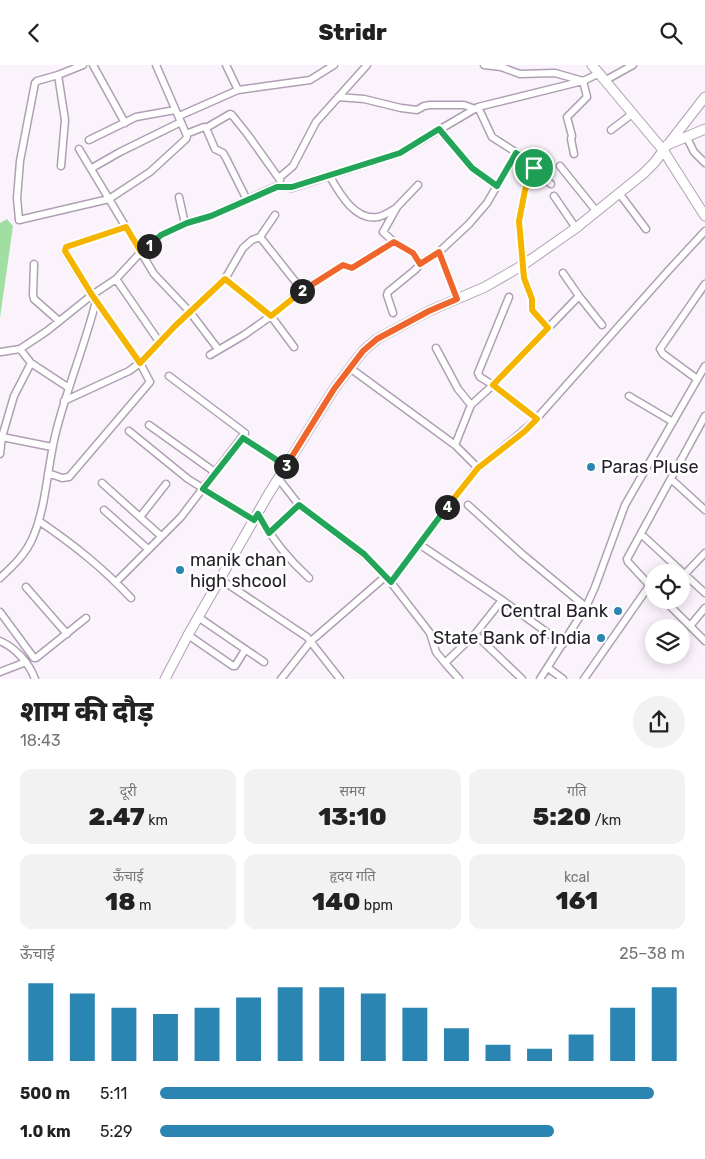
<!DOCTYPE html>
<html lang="hi">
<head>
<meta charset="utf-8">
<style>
  body { margin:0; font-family:Rubik,"Noto Sans Devanagari",sans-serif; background:#f2f2f2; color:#222; height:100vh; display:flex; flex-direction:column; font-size:19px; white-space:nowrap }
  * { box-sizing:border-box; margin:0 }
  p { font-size:16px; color:#767676 }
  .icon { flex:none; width:28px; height:28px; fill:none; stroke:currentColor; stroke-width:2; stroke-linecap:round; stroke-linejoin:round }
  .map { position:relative; height:614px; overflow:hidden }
  .sheet { display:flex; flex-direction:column; background:#fff; flex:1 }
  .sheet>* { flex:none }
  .fabs { position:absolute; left:645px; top:499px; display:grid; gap:10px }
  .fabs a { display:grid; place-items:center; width:45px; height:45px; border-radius:50%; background:#fff; box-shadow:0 2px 12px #0003; font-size:25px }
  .pin { position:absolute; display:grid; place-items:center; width:42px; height:42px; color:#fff; margin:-21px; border:2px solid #fff; border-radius:50%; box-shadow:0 1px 5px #0007 }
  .km { position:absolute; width:25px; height:25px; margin:-12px; border-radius:50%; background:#222; color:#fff; font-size:14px; line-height:25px; text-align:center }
  .round { display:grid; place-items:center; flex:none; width:52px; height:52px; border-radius:26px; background:#f2f2f2 }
  .headline { display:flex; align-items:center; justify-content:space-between; height:85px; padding:0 20px }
  h1 { font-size:28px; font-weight:800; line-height:38px }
  .metrics { display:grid; grid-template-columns:repeat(3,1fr); gap:8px; height:85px; padding:5px 20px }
  .metrics div { display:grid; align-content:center; border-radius:12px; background:#f2f2f2; text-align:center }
  .metrics b { font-size:25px; font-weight:800 }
  .metrics small { font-size:14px; font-weight:400 }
  .metrics p { font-size:14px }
  .chart { height:140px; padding:10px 20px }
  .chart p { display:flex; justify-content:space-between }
  .chart svg { width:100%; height:90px; margin-top:5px; stroke:#2b85b3; stroke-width:6 }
  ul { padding:0 20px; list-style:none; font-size:16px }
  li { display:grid; grid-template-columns:80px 60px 1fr; align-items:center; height:38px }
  li i { height:12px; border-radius:6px; background:#2b85b3 }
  header { display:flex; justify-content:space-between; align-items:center; height:65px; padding:0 20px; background:#fff; font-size:22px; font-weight:800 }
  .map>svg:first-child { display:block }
</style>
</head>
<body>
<header><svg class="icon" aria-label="back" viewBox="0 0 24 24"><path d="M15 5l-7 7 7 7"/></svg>Stridr<svg class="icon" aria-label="search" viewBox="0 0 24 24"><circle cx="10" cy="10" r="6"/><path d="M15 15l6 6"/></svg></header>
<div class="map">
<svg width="705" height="614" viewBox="0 0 705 614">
  <rect width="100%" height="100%" fill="#fbf3fc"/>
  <path fill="#a1dea2" d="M7,154L13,161L0,253V158Z"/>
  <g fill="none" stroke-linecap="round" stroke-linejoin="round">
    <defs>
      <path id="street" d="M83,0L58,10L37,16L35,18L20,96L17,133L19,155L109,134L150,107L186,74L187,71L156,0
        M93,0L125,58
        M226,0L238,25L310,15L334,0
        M484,0L501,2L520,9L555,8L583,16L587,32L567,52L572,71L571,74L574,89
        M58,10L65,55L61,101
        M606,15L633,0
        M338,32L364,34L401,43L417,45L424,41L430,40H464L475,44
        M478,42L492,72L528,95L538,108L551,119
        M179,51L238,25
        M206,63L230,49L232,50L248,70L280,115
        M439,64L472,103L497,121
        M611,65L632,49
        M186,69L204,62L206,63L215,84L223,88L226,93L247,135
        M686,71L694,87L705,98
        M89,75L136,52L175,45
        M79,84L154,209L190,247L218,284
        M560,101L597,147
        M92,103L120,87L181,57
        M534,103L525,125L519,156L524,213L532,234V245L548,263
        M329,110C339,127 354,156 378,152C384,151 391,146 396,143
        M279,113L293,101L316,57L367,0
        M418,120L397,142L383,167L394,177L413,188L420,199
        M619,128L646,164
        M554,131L576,163
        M179,132L185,159
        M260,172L302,225
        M439,187L457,234
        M34,199L33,230L34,234L59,256
        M563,208L579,231
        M116,214L160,278
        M225,214L271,251L294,282
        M393,248L387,230L388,227L415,205L422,197L439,187L469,159L487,138L516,88
        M436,283L458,324L471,340
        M20,284L31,298L69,323
        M1,287L20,284L47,266L92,230L116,214L141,187L161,170L187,158L211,151L277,121L292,123L400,88L478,42L583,16L600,8
        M210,290L244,270L271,251L302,225L343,200L352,203L394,177
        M350,303L455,380L478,403
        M697,314L663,289L660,284L705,219
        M629,331L673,357
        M64,336L129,306L140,298L175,261L225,214L243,183L252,175L260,172L275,150
        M537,353L668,206L705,166
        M149,360L216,408
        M129,366L188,414L254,455
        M0,371L2,372L14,331L31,298
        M243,373L286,401
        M455,380L471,340L493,320L480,312L478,308L509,232
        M0,389L2,372L52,382
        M48,408L62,413L69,412L150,317L140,298L92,230L65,187L66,182L126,162
        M671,414L705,445
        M102,418L161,471
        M299,440L363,489L386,511L430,568L436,587L445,598
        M468,440L522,489L586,542
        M104,445L148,484
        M258,449C272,474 288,494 309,513
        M140,452L166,419
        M39,456C74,480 102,502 131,533
        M269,468L299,440L278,413
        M641,469L705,528
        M419,479L502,535L563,579
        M685,509L705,488
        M0,513C13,501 26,489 33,472C47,439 47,402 56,367C67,323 85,280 96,236
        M220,514L307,572L340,614
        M116,517L181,452L245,368L169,311
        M391,517L474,407L537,354L493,320L579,231L602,260
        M26,522L67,569
        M654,525L628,497L627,494L705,351
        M664,535L705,576
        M0,547L34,593H36L86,553
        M198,552L264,597
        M690,561L705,543
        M475,569L522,614
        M188,570L233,601H235L245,585
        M0,576C16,583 29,598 35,614
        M548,603L563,614
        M0,607L26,597
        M281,614L311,576L386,511
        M459,614L445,598L475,569L502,535
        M540,614L586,542L595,522L625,440L705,301
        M584,614L649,521"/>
      <path id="secondary" d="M592,0L663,85L705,151
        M670,77L705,32
        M165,614L188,570L268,430L334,324L363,286L377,274L429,246L485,222L523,200L576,163L643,109L655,97L667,80L705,64"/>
    </defs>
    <use href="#street" stroke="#b09fb4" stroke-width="9"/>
    <use href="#secondary" stroke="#b09fb4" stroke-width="11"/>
    <use href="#street" stroke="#fff" stroke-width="6"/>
    <use href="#secondary" stroke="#fff" stroke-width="9"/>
  </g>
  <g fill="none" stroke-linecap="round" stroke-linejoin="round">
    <defs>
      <path id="split-1" d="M149,181L161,170L187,158L211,151L277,122H292L400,88L439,64L472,103L497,121L516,88L531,98L534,103"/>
      <path id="split-2" d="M149,181L141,187L126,162L66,182L65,186L92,230L140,298L175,261L225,214L271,251L302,226"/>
      <path id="split-3" d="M286,401L334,324L363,286L377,274L429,246L457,234L439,187L420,199L413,188L394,177L352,203L343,200L302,226"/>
      <path id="split-4" d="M286,401L243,373L203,424L254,455L258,449L269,468L299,440L364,489L391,517L447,442"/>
      <path id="split-5" d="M447,442L478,403L524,367L537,354L493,320L548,263L532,245V234L524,213L519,156L525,125L534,103"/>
    </defs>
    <use href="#split-1" stroke="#fff" stroke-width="10"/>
    <use href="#split-2" stroke="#fff" stroke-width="10"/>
    <use href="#split-3" stroke="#fff" stroke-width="10"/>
    <use href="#split-4" stroke="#fff" stroke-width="10"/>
    <use href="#split-5" stroke="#fff" stroke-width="10"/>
    <use href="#split-1" stroke="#22a559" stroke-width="6"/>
    <use href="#split-2" stroke="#f5b400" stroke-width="6"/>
    <use href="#split-3" stroke="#f0652b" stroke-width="6"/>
    <use href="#split-4" stroke="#22a559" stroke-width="6"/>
    <use href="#split-5" stroke="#f5b400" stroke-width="6"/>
  </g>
  <g fill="#2b85b3" stroke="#fff" stroke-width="2">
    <circle cx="591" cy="402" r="5"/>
    <circle cx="180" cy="505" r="5"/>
    <circle cx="618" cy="546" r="5"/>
    <circle cx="601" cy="573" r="5"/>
  </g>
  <g text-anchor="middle" stroke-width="5" stroke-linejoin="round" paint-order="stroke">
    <g font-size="18" fill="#262028" stroke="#fff" text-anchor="start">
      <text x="601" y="408">Paras Pluse</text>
      <text x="190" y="501">manik chan<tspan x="190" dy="21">high shcool</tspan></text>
      <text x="608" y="552" text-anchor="end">Central Bank</text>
      <text x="591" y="579" text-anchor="end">State Bank of India</text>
    </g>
  </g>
</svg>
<div class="fabs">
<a><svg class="icon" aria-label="locate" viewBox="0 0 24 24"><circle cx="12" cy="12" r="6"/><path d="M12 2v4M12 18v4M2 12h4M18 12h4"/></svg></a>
<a><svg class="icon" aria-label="layers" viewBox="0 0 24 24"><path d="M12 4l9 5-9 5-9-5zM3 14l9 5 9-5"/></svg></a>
</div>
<div class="pin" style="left:534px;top:103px;background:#1e9e55"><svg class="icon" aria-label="arrive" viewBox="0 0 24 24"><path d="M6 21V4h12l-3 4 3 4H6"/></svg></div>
<b class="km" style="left:149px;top:181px">1</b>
<b class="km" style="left:302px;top:226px">2</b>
<b class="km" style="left:286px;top:401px">3</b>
<b class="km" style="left:447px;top:442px">4</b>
</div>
<section class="sheet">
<div class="headline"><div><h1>शाम की दौड़</h1><p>18:43</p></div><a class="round"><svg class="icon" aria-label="share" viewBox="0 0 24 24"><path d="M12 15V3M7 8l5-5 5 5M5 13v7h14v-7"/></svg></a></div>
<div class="metrics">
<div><p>दूरी</p><b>2.47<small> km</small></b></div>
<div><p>समय</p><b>13:10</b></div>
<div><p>गति</p><b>5:20<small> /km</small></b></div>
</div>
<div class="metrics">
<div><p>ऊँचाई</p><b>18<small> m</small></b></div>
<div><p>हृदय गति</p><b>140<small> bpm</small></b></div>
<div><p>kcal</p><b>161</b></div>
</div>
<div class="chart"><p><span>ऊँचाई</span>25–38 m</p>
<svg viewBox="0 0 160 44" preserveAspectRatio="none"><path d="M5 44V6M15 44V11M25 44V18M35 44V21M45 44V18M55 44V13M65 44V8M75 44V8M85 44V11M95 44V18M105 44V28M115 44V36M125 44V38M135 44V31M145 44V18M155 44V8"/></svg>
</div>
<ul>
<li><b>500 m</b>5:11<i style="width:94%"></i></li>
<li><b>1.0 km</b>5:29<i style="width:75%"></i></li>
</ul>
</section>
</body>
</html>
